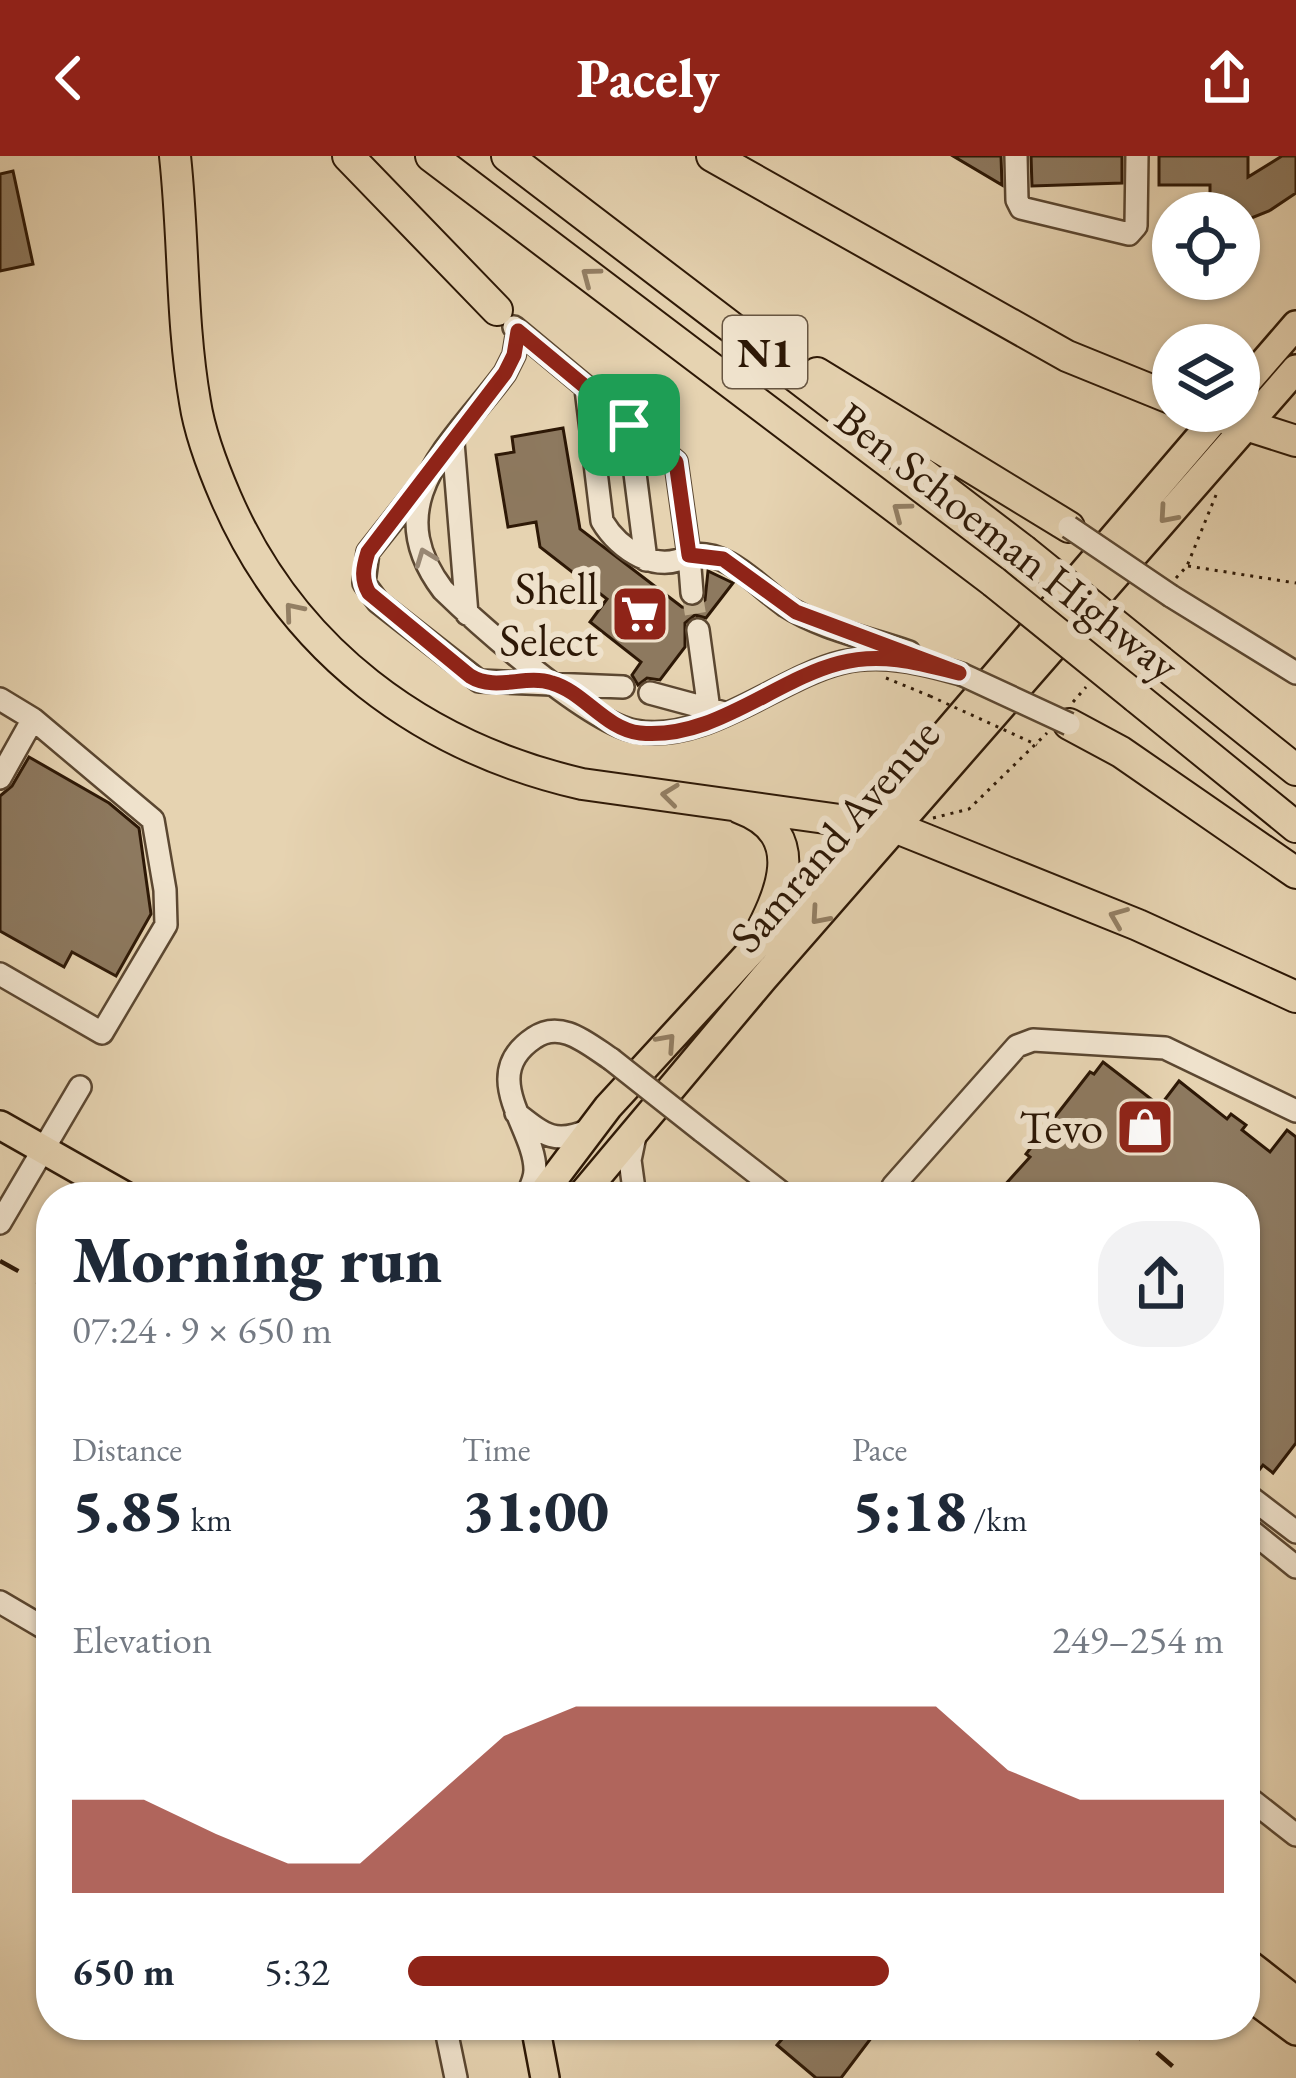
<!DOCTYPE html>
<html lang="en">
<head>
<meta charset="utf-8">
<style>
  body { margin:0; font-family:"EB Garamond",serif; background:#f2f2f3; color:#1f2937; height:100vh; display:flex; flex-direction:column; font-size:45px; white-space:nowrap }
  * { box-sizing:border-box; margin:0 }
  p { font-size:39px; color:#747a83 }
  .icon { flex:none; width:66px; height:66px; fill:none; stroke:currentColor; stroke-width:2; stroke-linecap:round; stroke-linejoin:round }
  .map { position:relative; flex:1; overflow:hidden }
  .details { position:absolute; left:36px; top:1026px; width:1224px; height:858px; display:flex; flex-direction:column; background:#fff; border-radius:48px; box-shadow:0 3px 9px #0004 }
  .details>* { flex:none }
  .tools { position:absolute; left:1152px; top:36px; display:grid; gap:24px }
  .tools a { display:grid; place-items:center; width:108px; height:108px; border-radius:50%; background:#fff; box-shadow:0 3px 9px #0004; font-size:60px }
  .pin { position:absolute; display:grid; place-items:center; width:102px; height:102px; color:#fff; margin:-51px; border-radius:24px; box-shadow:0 6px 18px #0006 }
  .round { display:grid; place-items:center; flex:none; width:126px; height:126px; border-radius:48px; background:#f2f2f3 }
  .head { display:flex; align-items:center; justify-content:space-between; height:204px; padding:0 36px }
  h1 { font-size:66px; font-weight:800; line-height:90px }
  .stats { display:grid; grid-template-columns:repeat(3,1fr); gap:18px; height:204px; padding:12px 36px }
  .stats div { display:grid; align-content:center }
  .stats b { font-size:60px; font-weight:800 }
  .stats small { font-size:33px; font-weight:400 }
  .stats p { font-size:33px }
  .chart { height:336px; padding:24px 36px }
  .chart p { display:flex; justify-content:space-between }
  .chart svg { width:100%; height:216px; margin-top:12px; fill:#8f2418; opacity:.7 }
  ul { padding:0 36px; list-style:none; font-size:39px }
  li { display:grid; grid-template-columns:192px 144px 1fr; align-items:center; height:90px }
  li i { height:30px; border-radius:15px; background:#8f2418 }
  header { display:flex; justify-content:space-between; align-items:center; height:156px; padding:0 36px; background:#8f2418; color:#fff; font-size:54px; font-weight:800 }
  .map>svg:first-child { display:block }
</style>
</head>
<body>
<header><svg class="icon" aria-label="back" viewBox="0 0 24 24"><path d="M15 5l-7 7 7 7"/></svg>Pacely<svg class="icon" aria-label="share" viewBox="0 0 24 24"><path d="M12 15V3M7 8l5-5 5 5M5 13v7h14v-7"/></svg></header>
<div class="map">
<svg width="1296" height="1922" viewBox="0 0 1296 1922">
  <rect width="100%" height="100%" fill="#e6d3b1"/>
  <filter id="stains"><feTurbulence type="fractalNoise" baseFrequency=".00167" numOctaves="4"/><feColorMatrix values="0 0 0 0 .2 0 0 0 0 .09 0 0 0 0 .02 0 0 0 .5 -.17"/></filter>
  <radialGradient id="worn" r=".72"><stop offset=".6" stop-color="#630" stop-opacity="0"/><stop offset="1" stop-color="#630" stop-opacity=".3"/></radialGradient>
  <path fill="#8d795f" stroke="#2d1806" stroke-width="3" d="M953,0H1001L1002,29Z
    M1031,0H1122V27L1032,30Z
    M1159,0H1248V21L1282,0H1296V37L1269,55L1239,67V57H1210V29H1159Z
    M13,15L33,108L0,115V18Z
    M563,272L580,373L682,451L694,452L705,444L708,415L733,427L706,462L695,459L685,467V491L660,524L647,522L638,529L632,519L641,506L590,466L607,443L540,391L536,366L508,371L496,299L514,296L512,281Z
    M29,601L109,647L139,672L151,758L116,820L72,796L64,811L0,775V640L12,630Z
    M1103,906L1160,950L1179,925L1227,963L1231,958L1246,969L1242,974L1270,996L1287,974L1296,981V1287L1273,1317L1263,1309L1252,1323L1245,1317V1041H994L1030,1001L1026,998L1090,916L1094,918Z
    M794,1869H866L875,1877L841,1922H816L777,1889Z"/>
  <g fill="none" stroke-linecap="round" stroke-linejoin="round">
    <path stroke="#c1ae8f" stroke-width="21" stroke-dasharray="21 10" stroke-linecap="butt" d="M692,437L698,474"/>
    <defs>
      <path id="minor" d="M1016,0L1017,44L1021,52L1129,78L1136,70L1137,0
        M514,171L676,306L689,399C728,393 756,429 786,450C821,473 869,482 909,496
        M518,175L514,199L505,217C453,287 376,346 443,434C479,469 589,567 635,575C706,589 779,521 843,506C883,497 923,507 961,518
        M586,233L602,365C619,394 658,419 689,399L692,437
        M629,270L646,404
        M453,286L467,458
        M417,334L368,396L364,427L378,446L479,525L623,531
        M1171,440L1296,517
        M698,474L709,554
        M650,537L724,557
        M0,543L33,563L0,622
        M0,818L102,877L166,769L165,734L153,664L33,563
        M516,957C544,979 555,989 589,974
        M702,975L787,1041
        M526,1041C530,1032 535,1024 535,1014C535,971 477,920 534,882C561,863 588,888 611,903
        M635,1041L630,1004L635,980
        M892,1041L893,1030L1017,890L1033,884L1165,892L1296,955
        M0,1067L80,931
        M1245,1337L1296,1376
        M1245,1370L1296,1411
        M0,1446L51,1476
        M1245,1639L1296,1679
        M445,1869L456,1922"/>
      <path id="major" d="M1239,235L1296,169
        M0,969L127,1041
        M540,1041L608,951L869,667L1222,255
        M580,1041L763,823L1296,213
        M1245,1805L1296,1845
        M1245,1837L1296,1875
        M535,1869L545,1922"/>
      <path id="highway" d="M175,0C184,82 181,165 195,246C200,279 213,312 226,342C292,494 421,591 582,628L897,672L1138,769L1296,841
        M348,0L497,154
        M431,0L994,426
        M507,0L1023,394
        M712,0L1067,200L1173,243
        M817,217L1069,371
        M1202,255L1296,285
        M1160,505L1296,614
        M1136,541L1296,671
        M1069,568L1121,596L1296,717
        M740,652C810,678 780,740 755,787"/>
    </defs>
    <use href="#minor" stroke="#5b4731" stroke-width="26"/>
    <use href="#major" stroke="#2d1806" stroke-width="32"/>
    <use href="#highway" stroke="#2d1806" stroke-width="34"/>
    <path stroke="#2d1806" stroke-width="3" stroke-dasharray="3 6" stroke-linecap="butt" d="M1188,410L1296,427
      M1176,422L1187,410L1216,339
      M886,522L930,540
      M1073,546L1086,531
      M933,662L969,653L1047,577"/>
    <use href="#minor" stroke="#efe2cc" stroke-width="21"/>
    <use href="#major" stroke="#e6d3b1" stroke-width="27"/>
    <use href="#highway" stroke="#e6d3b1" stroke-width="30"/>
    <path stroke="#2d1806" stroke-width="4.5" stroke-dasharray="21 21" stroke-linecap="butt" d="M0,1105L51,1133
      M1125,1869L1186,1922"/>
    <defs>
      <path id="minor-bridge" d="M1069,371L1171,440
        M961,518L1069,568
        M611,903L702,975"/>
      <path id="highway-bridge" d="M1023,394L1160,505
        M994,426L1136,541"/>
    </defs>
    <use href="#minor-bridge" stroke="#5b4731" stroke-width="26" stroke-linecap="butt"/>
    <use href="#highway-bridge" stroke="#2d1806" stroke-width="34" stroke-linecap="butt"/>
    <path stroke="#2d1806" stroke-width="3" stroke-dasharray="3 6" stroke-linecap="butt" d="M930,540L1037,589"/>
    <use href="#minor-bridge" stroke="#efe2cc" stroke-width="21"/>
    <use href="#highway-bridge" stroke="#e6d3b1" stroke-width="30"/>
  </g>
  <defs><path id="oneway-chevron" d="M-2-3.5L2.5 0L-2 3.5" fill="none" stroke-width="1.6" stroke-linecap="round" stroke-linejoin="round" transform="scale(3)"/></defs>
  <g stroke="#937f64">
    <use href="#oneway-chevron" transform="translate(590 120) rotate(-143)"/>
    <use href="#oneway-chevron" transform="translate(901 355) rotate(-143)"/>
    <use href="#oneway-chevron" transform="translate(1167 359) rotate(131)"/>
    <use href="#oneway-chevron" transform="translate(293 455) rotate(-130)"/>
    <use href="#oneway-chevron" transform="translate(670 639) rotate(-173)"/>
    <use href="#oneway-chevron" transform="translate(819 760) rotate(131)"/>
    <use href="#oneway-chevron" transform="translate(1118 761) rotate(-158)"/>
    <use href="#oneway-chevron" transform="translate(667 886) rotate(-48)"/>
  </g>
  <use stroke="#988773" href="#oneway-chevron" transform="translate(425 401) rotate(-111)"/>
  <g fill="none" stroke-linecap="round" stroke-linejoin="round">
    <defs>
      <path id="route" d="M518,175L676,306L689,399L723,403L796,456L959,517C920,507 881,496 840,507C774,524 714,584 640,577C605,573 584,536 552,527C525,518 496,536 470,520L369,437C361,423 363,412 368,396L505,217L514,199Z"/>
    </defs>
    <use href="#route" stroke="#fff" stroke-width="24"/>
    <use href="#route" stroke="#8f2418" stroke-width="15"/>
  </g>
  <defs>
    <symbol id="supermarket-square" viewBox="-11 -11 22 22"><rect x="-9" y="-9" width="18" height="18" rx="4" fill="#8f2418" stroke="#efe2cc"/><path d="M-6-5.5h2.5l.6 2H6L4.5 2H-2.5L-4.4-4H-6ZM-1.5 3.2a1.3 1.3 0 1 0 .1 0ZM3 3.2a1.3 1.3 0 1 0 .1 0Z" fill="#fff"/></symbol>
    <symbol id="shop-square" viewBox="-11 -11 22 22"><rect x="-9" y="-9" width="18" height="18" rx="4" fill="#8f2418" stroke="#efe2cc"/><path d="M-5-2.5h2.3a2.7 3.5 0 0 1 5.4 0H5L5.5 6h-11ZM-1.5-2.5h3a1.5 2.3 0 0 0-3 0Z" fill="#fff"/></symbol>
  </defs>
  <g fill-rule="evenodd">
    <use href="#supermarket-square" x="607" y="425" width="66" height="66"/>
    <use href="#shop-square" x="1112" y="938" width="66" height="66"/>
  </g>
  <g text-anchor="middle" stroke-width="12" stroke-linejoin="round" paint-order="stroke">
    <rect fill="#efe2cc" stroke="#675541" stroke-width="3" x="723" y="160" width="84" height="72" rx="9"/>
    <g font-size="42" font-weight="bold" fill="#2d1806">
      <text x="765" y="211">N1</text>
    </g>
    <g font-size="45" fill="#2d1806" stroke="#efe2cc">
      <text transform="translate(1008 385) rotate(38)" y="16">Ben Schoeman Highway</text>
      <text transform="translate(834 679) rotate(-49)" y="16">Samrand Avenue</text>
    </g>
    <g font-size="45" fill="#2d1806" stroke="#efe2cc" text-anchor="end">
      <text x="598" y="448">Shell<tspan x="598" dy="52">Select</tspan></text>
      <text x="1103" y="987">Tevo</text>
    </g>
  </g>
  <rect width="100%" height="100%" filter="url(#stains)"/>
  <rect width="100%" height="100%" fill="url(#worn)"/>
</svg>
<div class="tools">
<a><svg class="icon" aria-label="locate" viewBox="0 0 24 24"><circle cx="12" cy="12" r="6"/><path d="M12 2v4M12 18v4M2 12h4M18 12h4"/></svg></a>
<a><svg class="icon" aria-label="layers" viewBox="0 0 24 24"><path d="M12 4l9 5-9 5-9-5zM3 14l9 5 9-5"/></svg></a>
</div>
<div class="pin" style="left:629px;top:269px;background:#1e9e55"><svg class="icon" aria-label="arrive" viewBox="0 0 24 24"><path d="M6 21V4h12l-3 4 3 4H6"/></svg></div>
<section class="details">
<div class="head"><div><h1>Morning run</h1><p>07:24 · 9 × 650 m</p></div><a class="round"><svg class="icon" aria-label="share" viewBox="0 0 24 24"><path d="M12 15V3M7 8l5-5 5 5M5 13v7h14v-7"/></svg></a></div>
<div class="stats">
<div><p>Distance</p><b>5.85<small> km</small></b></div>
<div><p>Time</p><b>31:00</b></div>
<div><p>Pace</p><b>5:18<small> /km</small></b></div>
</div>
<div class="chart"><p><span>Elevation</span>249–254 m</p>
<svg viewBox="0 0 160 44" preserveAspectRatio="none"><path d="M0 44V25L10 25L20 32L30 38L40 38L50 25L60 12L70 6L80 6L90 6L100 6L110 6L120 6L130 19L140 25L150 25L160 25V44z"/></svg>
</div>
<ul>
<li><b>650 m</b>5:32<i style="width:59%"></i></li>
</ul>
</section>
</div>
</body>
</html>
